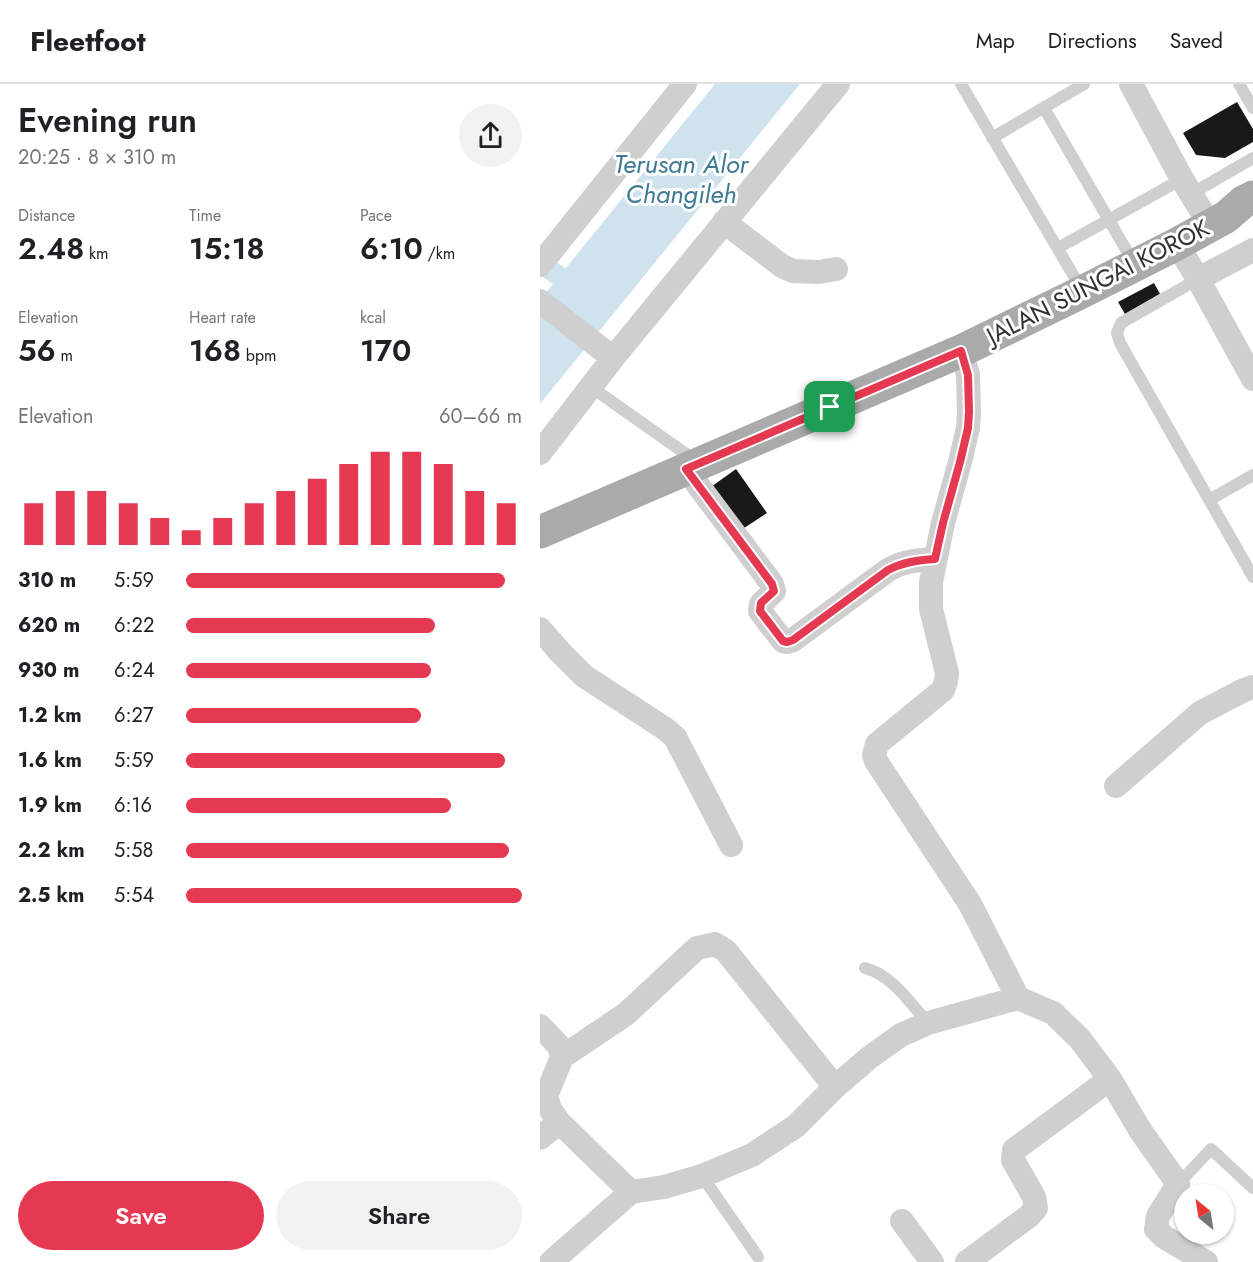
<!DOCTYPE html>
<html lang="en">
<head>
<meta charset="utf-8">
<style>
  body { margin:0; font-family:Jost,sans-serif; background:#f2f2f2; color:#202124; height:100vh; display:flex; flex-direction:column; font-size:22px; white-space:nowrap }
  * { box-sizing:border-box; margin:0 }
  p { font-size:20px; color:#757577 }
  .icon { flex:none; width:33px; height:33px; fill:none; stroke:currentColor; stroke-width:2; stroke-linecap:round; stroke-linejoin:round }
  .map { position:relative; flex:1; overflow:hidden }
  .sheet { display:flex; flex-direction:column; background:#fff; width:540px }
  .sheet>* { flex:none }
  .needle { width:39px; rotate:330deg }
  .fabs { position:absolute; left:634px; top:1100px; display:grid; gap:12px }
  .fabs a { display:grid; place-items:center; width:60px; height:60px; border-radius:50%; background:#fff; box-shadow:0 2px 4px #0004; font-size:30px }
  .pin { position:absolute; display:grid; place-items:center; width:51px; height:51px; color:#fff; margin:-26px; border-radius:12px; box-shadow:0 3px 9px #0006 }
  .round { display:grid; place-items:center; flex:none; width:63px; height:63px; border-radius:32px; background:#f2f2f2 }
  .summary { display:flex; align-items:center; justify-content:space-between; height:102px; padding:0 18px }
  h1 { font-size:33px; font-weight:600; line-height:45px }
  .stats { display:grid; grid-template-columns:repeat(3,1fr); gap:9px; height:102px; padding:6px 18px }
  .stats div { display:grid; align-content:center }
  .stats b { font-size:30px; font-weight:600 }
  .stats small { font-size:16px; font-weight:400 }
  .stats p { font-size:16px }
  .chart { height:168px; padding:12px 18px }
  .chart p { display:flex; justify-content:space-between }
  .chart svg { width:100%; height:108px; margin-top:6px; stroke:#e53851; stroke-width:6 }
  .primary-button { display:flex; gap:12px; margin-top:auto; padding:12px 18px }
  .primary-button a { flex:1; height:69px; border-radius:36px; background:#e53851; color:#fff; font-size:24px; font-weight:600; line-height:69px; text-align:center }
  .primary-button a+a { background:#f2f2f2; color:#202124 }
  ul { padding:0 18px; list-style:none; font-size:20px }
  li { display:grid; grid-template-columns:96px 72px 1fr; align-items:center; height:45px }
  li i { height:15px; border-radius:8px; background:#e53851 }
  header { display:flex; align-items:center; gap:36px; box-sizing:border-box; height:84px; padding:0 30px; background:#fff; border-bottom:2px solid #e0e0e0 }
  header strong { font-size:28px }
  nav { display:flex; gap:33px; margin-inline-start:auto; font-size:21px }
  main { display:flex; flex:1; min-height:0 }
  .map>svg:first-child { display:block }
</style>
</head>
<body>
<header>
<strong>Fleetfoot</strong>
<nav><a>Map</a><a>Directions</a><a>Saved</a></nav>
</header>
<main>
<section class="sheet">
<div class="summary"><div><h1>Evening run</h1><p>20:25 · 8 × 310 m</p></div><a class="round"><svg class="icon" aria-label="share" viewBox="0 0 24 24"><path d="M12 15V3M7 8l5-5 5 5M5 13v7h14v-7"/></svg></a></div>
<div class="stats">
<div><p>Distance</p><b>2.48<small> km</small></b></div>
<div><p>Time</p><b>15:18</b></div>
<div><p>Pace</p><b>6:10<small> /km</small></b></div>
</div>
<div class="stats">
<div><p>Elevation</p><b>56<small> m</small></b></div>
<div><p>Heart rate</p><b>168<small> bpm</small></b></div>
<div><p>kcal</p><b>170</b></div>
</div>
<div class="chart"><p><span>Elevation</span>60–66 m</p>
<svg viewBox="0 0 160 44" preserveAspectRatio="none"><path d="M5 44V27M15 44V22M25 44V22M35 44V27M45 44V33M55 44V38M65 44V33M75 44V27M85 44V22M95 44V17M105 44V11M115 44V6M125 44V6M135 44V11M145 44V22M155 44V27"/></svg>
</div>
<ul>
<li><b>310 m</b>5:59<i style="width:95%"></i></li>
<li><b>620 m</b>6:22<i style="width:74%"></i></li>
<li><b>930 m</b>6:24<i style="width:73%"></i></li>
<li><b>1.2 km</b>6:27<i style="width:70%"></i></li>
<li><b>1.6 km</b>5:59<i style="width:95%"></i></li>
<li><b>1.9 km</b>6:16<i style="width:79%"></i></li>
<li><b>2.2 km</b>5:58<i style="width:96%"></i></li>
<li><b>2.5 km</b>5:54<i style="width:100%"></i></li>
</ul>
<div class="primary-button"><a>Save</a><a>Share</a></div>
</section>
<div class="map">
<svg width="713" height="1178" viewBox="0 0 713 1178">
  <rect width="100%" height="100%" fill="#fff"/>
  <path fill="#cee3ed" d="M175,0H260L0,320V216Z"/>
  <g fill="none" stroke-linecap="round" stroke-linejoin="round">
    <path stroke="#cee3ed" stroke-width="20" d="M0,179L40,206"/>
  </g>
  <path fill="#191919" d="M697,18L713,45V58L685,74L656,71L643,49Z
    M614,199L620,210L585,230L578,218Z
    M196,385L227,429L198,448L168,405Z"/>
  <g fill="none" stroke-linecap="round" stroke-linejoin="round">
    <path stroke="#cfcfcf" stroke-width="12" d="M421,0L542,206
      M699,0L713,24
      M504,24L595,181
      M452,54L544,0
      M651,110L713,74
      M518,164L642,95
      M658,195L581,239L577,249L580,259L713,493
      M51,303L156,377
      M669,416L713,391
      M325,884C352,891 370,919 388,939
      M162,1092L218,1173
      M638,1100L671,1065L713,1104"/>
    <path stroke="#cfcfcf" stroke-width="24" d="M591,0L642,95L670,141
      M184,138L242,182L253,187L279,188L296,185
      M637,160L658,195L713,295
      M0,181L145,0
      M658,195L713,166
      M0,217L73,274
      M421,267L428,290L429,328L428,344L420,378L403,439L391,498V525L407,589L406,597L403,606L337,660L334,671L336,677L430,820L478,914L513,929L539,954L570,995L600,1046L638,1100L618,1132L616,1145L624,1153L666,1178
      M0,369L73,274L298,0
      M146,385L232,500L234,507L221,520L220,527L243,557L247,558L253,556L348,486C363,477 378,476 395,475
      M0,545L21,569L44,592L124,644L135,653L191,761
      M576,702L660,629L704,606L713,603
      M0,942L19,962L22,973L6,1012L10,1025L19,1038L91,1108L124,1103L162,1092L212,1071L256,1042L295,1003L330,973L361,951L388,939L478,914
      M22,973L86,930L157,864L175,860L186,867L295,1003
      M0,1054L19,1038
      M362,1137L392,1178
      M11,1178L91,1108
      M427,1178L489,1132L496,1124L494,1113L473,1076L474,1066L570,995"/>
    <path stroke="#aaa" stroke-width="33" d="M0,448L421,267L542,208L637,160L686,133L703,118L713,113"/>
  </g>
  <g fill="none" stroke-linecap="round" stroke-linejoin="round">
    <defs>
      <path id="route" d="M421,267L428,291L429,328L428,344L420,378L403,439L395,475C378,476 363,478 348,486L253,556L247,558L243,557L220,527L221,519L234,507L232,500L146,385Z"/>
    </defs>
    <use href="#route" stroke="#fff" stroke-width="12"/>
    <use href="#route" stroke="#e53851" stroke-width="8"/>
  </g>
  <g text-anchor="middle" stroke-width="6" stroke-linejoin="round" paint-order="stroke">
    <g font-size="24" fill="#323232" stroke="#fff">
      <text transform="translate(558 198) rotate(-27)" y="8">JALAN SUNGAI KOROK</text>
    </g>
    <g font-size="26" font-style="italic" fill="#3f7a95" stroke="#fff">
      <text x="141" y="89">Terusan Alor<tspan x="141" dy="30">Changileh</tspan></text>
    </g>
  </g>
</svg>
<div class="fabs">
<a><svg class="needle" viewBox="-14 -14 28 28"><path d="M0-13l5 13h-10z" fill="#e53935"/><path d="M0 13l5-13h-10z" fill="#757577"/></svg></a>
</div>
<div class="pin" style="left:290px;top:323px;background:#1e9e55"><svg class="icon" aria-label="arrive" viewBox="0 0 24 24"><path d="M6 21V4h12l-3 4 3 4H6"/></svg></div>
</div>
</main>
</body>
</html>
